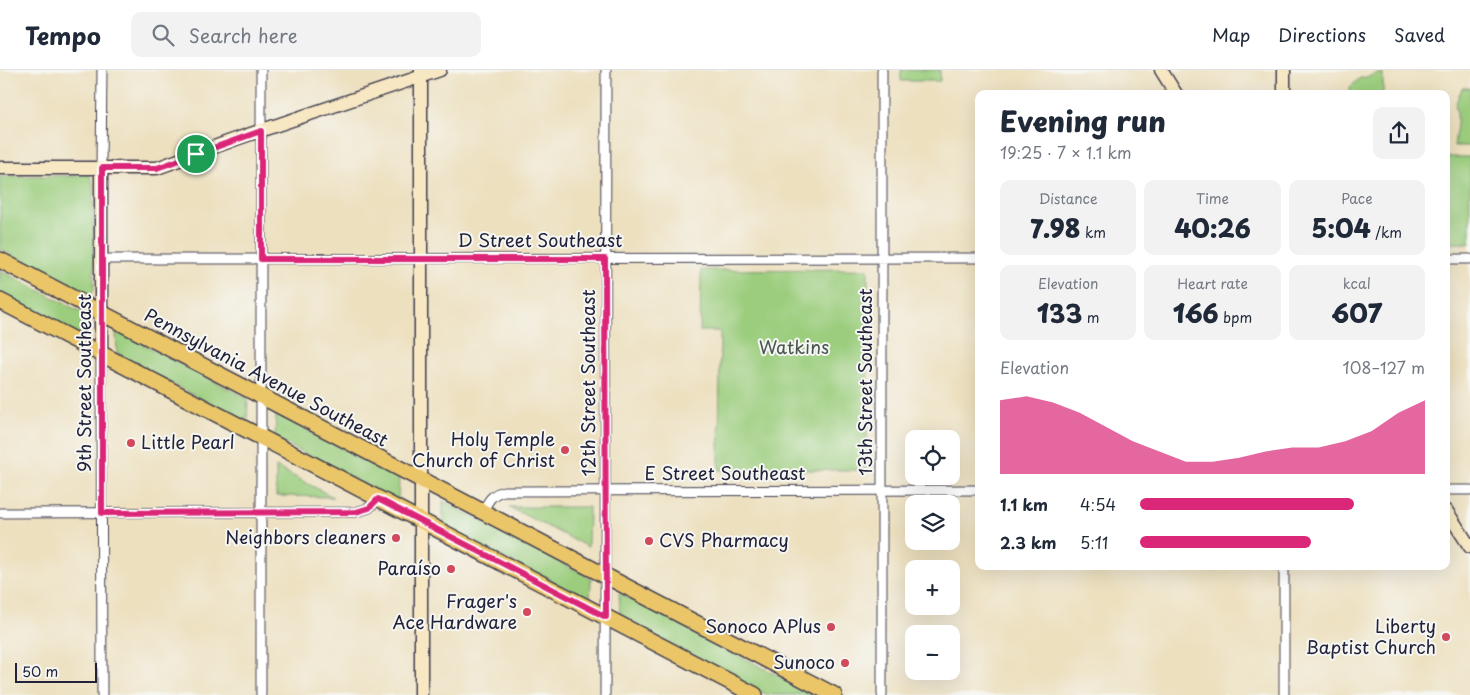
<!DOCTYPE html>
<html lang="en">
<head>
<meta charset="utf-8">
<style>
  body { margin:0; font-family:"Playpen Sans",sans-serif; background:#f2f2f3; color:#1f2937; height:100vh; display:flex; flex-direction:column; font-size:19px; white-space:nowrap }
  * { box-sizing:border-box; margin:0 }
  p { font-size:16px; color:#747a83 }
  .icon { flex:none; width:28px; height:28px; fill:none; stroke:currentColor; stroke-width:2; stroke-linecap:round; stroke-linejoin:round }
  .map { position:relative; flex:1; overflow:hidden }
  .sheet { position:absolute; left:975px; top:20px; width:475px; height:480px; display:flex; flex-direction:column; background:#fff; border-radius:10px; box-shadow:0 5px 20px #0002 }
  .sheet>* { flex:none }
  .controls { position:absolute; left:905px; top:360px; display:grid; gap:10px }
  .controls a { display:grid; place-items:center; width:55px; height:55px; border-radius:10px; background:#fff; box-shadow:0 5px 20px #0002; font-size:25px }
  .scale { position:absolute; left:15px; bottom:12px; width:82px; box-sizing:border-box; padding-left:5px; border:2px solid #22223b; border-top:0; font-size:14px; line-height:18px; white-space:nowrap; color:#22223b; -webkit-text-stroke:4px #f6f6f2; paint-order:stroke }
  .pin { position:absolute; display:grid; place-items:center; width:42px; height:42px; color:#fff; margin:-21px; border:2px solid #fff; border-radius:50%; box-shadow:0 1px 5px #0007 }
  .round { display:grid; place-items:center; flex:none; width:52px; height:52px; border-radius:10px; background:#f2f2f3 }
  .headline { display:flex; align-items:center; justify-content:space-between; height:85px; padding:0 25px }
  h1 { font-size:28px; font-weight:800; line-height:38px }
  .stats { display:grid; grid-template-columns:repeat(3,1fr); gap:8px; height:85px; padding:5px 25px }
  .stats div { display:grid; align-content:center; border-radius:10px; background:#f2f2f3; text-align:center }
  .stats b { font-size:25px; font-weight:800 }
  .stats small { font-size:14px; font-weight:400 }
  .stats p { font-size:14px }
  .chart { height:140px; padding:10px 25px }
  .chart p { display:flex; justify-content:space-between }
  .chart svg { width:100%; height:90px; margin-top:5px; fill:#db2777; opacity:.7 }
  ul { padding:0 25px; list-style:none; font-size:16px }
  li { display:grid; grid-template-columns:80px 60px 1fr; align-items:center; height:38px }
  li i { height:12px; border-radius:6px; background:#db2777 }
  header { display:flex; align-items:center; gap:30px; box-sizing:border-box; height:70px; padding:0 25px; background:#fff; border-bottom:1px solid #e0e1e3 }
  header strong { font-size:24px }
  nav { display:flex; gap:28px; margin-inline-start:auto; font-size:18px }
  .search { width:350px; height:45px; background:#f2f2f3; display:flex; align-items:center; gap:12px; box-sizing:border-box; padding:0 18px; border-radius:10px; color:#747a83; font-size:19px }
  .map>svg:first-child { display:block }
</style>
</head>
<body>
<header>
<strong>Tempo</strong>
<div class="search"><svg class="icon" aria-label="search" viewBox="0 0 24 24"><circle cx="10" cy="10" r="6"/><path d="M15 15l6 6"/></svg>Search here</div>
<nav><a>Map</a><a>Directions</a><a>Saved</a></nav>
</header>
<div class="map">
<svg width="1470" height="625" viewBox="0 0 1470 625">
  <rect width="100%" height="100%" fill="#f6f6f2"/>
  <filter id="ink" filterUnits="userSpaceOnUse"><feTurbulence type="fractalNoise" baseFrequency=".02" numOctaves="2"/><feDisplacementMap in="SourceGraphic" scale="10" xChannelSelector="R" yChannelSelector="G"/><feConvolveMatrix kernelMatrix="1 2 1 2 8 2 1 2 1" color-interpolation-filters="sRGB"/></filter>
  <filter id="wash" filterUnits="userSpaceOnUse"><feTurbulence type="fractalNoise" baseFrequency=".0096" numOctaves="4" result="noise"/><feDisplacementMap in="SourceGraphic" scale="20" xChannelSelector="R" yChannelSelector="G"/><feGaussianBlur stdDeviation="1.12" result="paint"/><feColorMatrix in="noise" values="0 0 0 0 0 0 0 0 0 0 0 0 0 0 0 0 0 1.4 0 .05"/><feComposite in="paint" operator="in"/></filter>
  <g filter="url(#wash)">
    <rect width="100%" height="100%" fill="#ede0bf"/>
    <path fill="#9bcd7d" stroke="#5e785c" d="M901,0H940V11H901Z
      M1383,3V24H1350V17L1360,8C1370,7 1372,4 1383,3Z
      M1462,18H1470V76H1454C1455,62 1460,49 1455,35Z
      M1446,87H1470V173H1446Z
      M80,104C88,104 91,106 93,114L94,220L91,225H87L0,179V106H78Z
      M868,199L867,400H719L720,261H700L701,200Z
      M0,200L87,245V270L0,224Z
      M116,260L248,329L247,353L117,285Z
      M276,344L399,408L398,432L275,368Z
      M276,397L333,427L276,426Z
      M443,431L591,508L590,533L443,456Z
      M509,437H589L588,477Z
      M619,523L815,625H768L620,548Z"/>
  </g>
  <g filter="url(#ink)">
    <g fill="none" stroke-linecap="round" stroke-linejoin="round">
      <defs>
        <path id="street" d="M261,0V625
          M101,98L102,0
          M102,189L979,188
          M1446,189H1470
          M101,285L102,625
          M1446,420H1470
          M483,442C488,431 491,424 504,421L979,420
          M0,443L356,442L369,438L378,429
          M1284,496V625
          M605,625L606,0
          M882,625V0"/>
        <path id="secondary" d="M1161,0L1176,24
          M1284,0V24
          M0,98H157L236,69L440,0
          M101,98V285
          M1446,440L1470,477
          M421,625V0"/>
        <path id="primary" d="M0,190L834,625
          M0,231L755,625"/>
      </defs>
      <use href="#street" stroke="#403e4f" stroke-width="11"/>
      <use href="#secondary" stroke="#403e4f" stroke-width="15"/>
      <use href="#primary" stroke="#403e4f" stroke-width="18"/>
      <use href="#street" stroke="#fff" stroke-width="9"/>
      <use href="#secondary" stroke="#f7e8c3" stroke-width="12"/>
      <use href="#primary" stroke="#ebc669" stroke-width="15"/>
    </g>
  </g>
  <g fill="none" stroke-linecap="round" stroke-linejoin="round" filter="url(#ink)">
    <defs>
      <path id="route" d="M261,61V189H605L606,547L378,429L369,438L356,442L102,443V98H157Z"/>
    </defs>
    <use href="#route" stroke="#fff" stroke-width="10"/>
    <use href="#route" stroke="#db2777" stroke-width="6"/>
  </g>
  <g fill="#d1495b" stroke="#f6f6f2" stroke-width="2">
    <circle cx="131" cy="373" r="5"/>
    <circle cx="565" cy="380" r="5"/>
    <circle cx="396" cy="468" r="5"/>
    <circle cx="649" cy="471" r="5"/>
    <circle cx="451" cy="499" r="5"/>
    <circle cx="527" cy="542" r="5"/>
    <circle cx="831" cy="557" r="5"/>
    <circle cx="1446" cy="567" r="5"/>
    <circle cx="845" cy="593" r="5"/>
  </g>
  <g text-anchor="middle" stroke-width="4" stroke-linejoin="round" paint-order="stroke">
    <g font-size="18" fill="#22223b" stroke="#f6f6f2">
      <text x="540" y="177">D Street Southeast</text>
      <text transform="translate(266 308) rotate(28)" y="6">Pennsylvania Avenue Southeast</text>
      <text transform="translate(866 312) rotate(-90)" y="6">13th Street Southeast</text>
      <text transform="translate(85 313) rotate(-90)" y="6">9th Street Southeast</text>
      <text transform="translate(589 313) rotate(-90)" y="6">12th Street Southeast</text>
      <text x="725" y="410">E Street Southeast</text>
    </g>
    <g font-size="18" fill="#46554f" stroke="#f6f6f2">
      <text x="794" y="284">Watkins</text>
    </g>
    <g font-size="18" fill="#22223b" stroke="#f6f6f2" text-anchor="end">
      <text x="555" y="376">Holy Temple<tspan x="555" dy="21">Church of Christ</tspan></text>
      <text x="141" y="379" text-anchor="start">Little Pearl</text>
      <text x="386" y="474">Neighbors cleaners</text>
      <text x="659" y="477" text-anchor="start">CVS Pharmacy</text>
      <text x="441" y="505">Paraíso</text>
      <text x="517" y="538">Frager's<tspan x="517" dy="21">Ace Hardware</tspan></text>
      <text x="821" y="563">Sonoco APlus</text>
      <text x="1436" y="563">Liberty<tspan x="1436" dy="21">Baptist Church</tspan></text>
      <text x="835" y="599">Sunoco</text>
    </g>
  </g>
</svg>
<div class="controls">
<a><svg class="icon" aria-label="locate" viewBox="0 0 24 24"><circle cx="12" cy="12" r="6"/><path d="M12 2v4M12 18v4M2 12h4M18 12h4"/></svg></a>
<a><svg class="icon" aria-label="layers" viewBox="0 0 24 24"><path d="M12 4l9 5-9 5-9-5zM3 14l9 5 9-5"/></svg></a>
<a>+</a>
<a>−</a>
</div>
<div class="scale">50 m</div>
<div class="pin" style="left:196px;top:84px;background:#1e9e55"><svg class="icon" aria-label="arrive" viewBox="0 0 24 24"><path d="M6 21V4h12l-3 4 3 4H6"/></svg></div>
<section class="sheet">
<div class="headline"><div><h1>Evening run</h1><p>19:25 · 7 × 1.1 km</p></div><a class="round"><svg class="icon" aria-label="share" viewBox="0 0 24 24"><path d="M12 15V3M7 8l5-5 5 5M5 13v7h14v-7"/></svg></a></div>
<div class="stats">
<div><p>Distance</p><b>7.98<small> km</small></b></div>
<div><p>Time</p><b>40:26</b></div>
<div><p>Pace</p><b>5:04<small> /km</small></b></div>
</div>
<div class="stats">
<div><p>Elevation</p><b>133<small> m</small></b></div>
<div><p>Heart rate</p><b>166<small> bpm</small></b></div>
<div><p>kcal</p><b>607</b></div>
</div>
<div class="chart"><p><span>Elevation</span>108–127 m</p>
<svg viewBox="0 0 160 44" preserveAspectRatio="none"><path d="M0 44V8L10 6L20 9L30 14L40 21L50 28L60 33L70 38L80 38L90 36L100 33L110 31L120 31L130 28L140 23L150 14L160 8V44z"/></svg>
</div>
<ul>
<li><b>1.1 km</b>4:54<i style="width:75%"></i></li>
<li><b>2.3 km</b>5:11<i style="width:60%"></i></li>
</ul>
</section>
</div>
</body>
</html>
